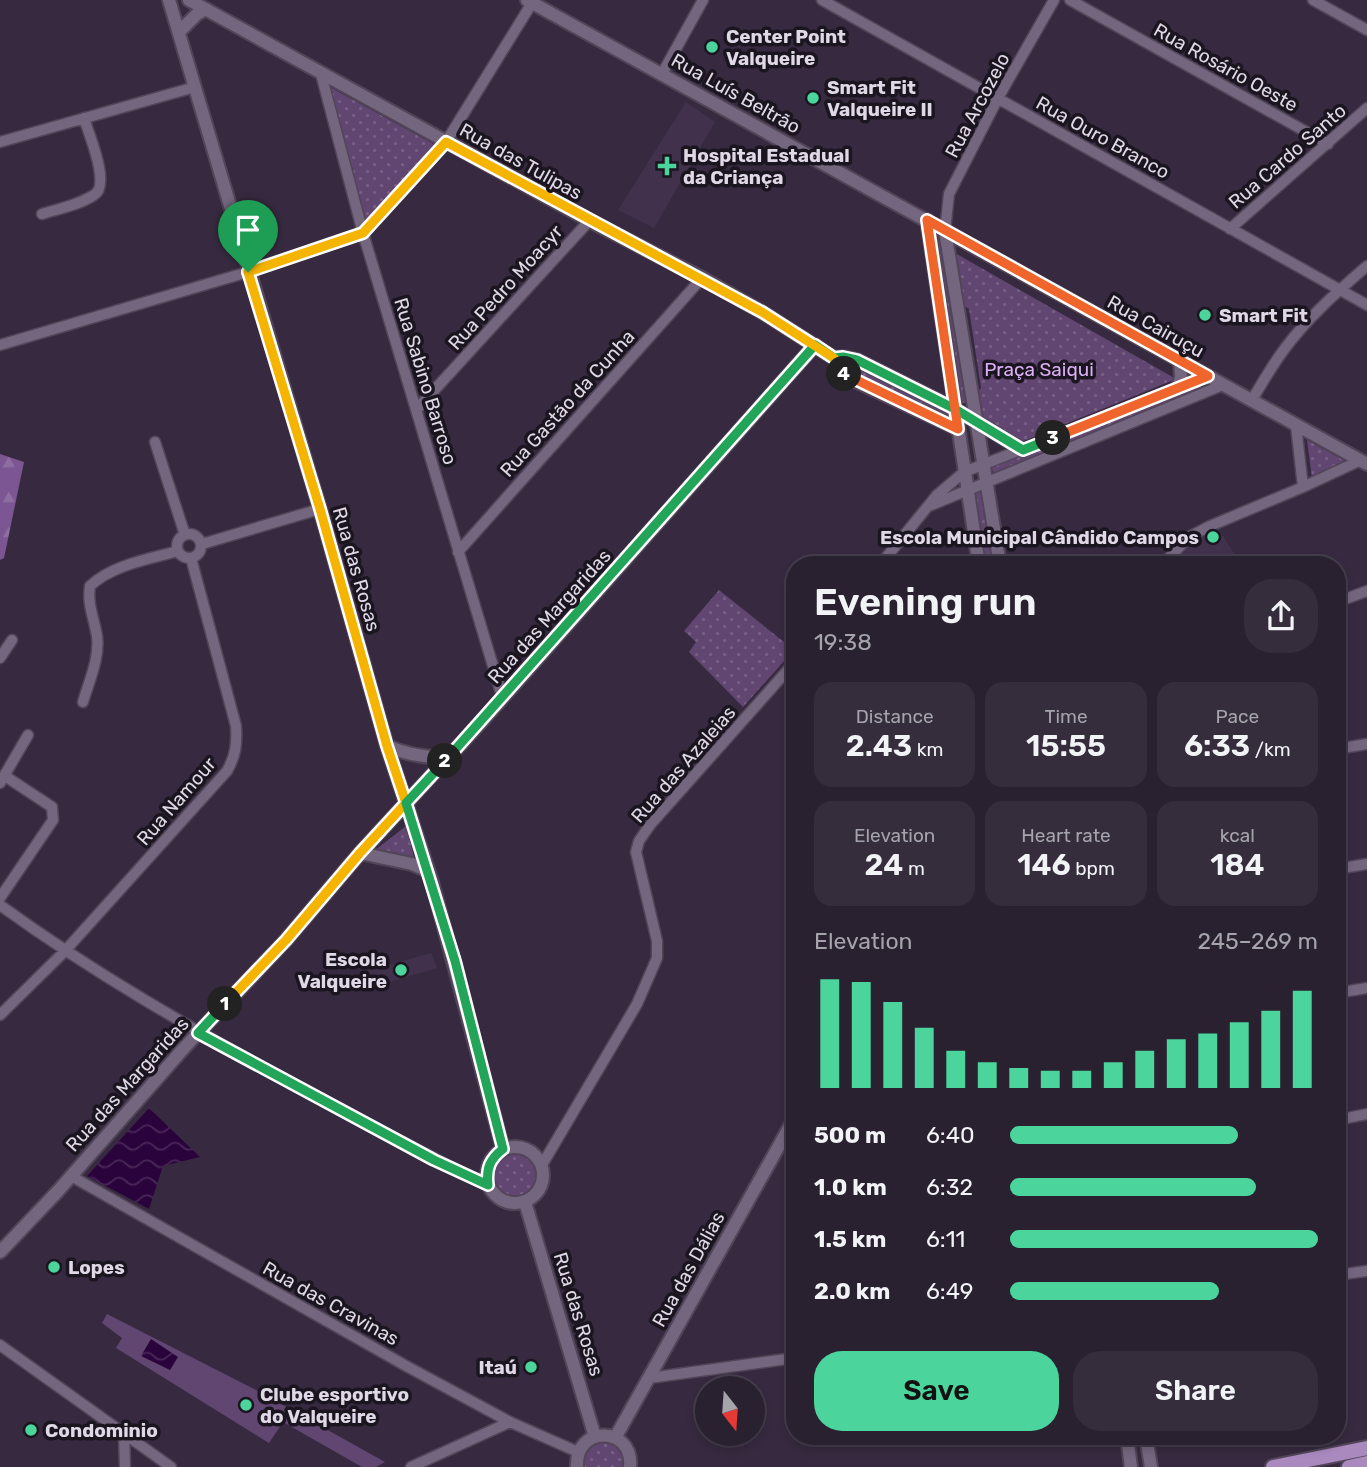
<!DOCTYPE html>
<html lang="en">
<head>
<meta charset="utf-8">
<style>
  body { margin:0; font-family:Rubik,sans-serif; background:#352d3c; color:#f1f3f6; height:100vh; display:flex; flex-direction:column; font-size:26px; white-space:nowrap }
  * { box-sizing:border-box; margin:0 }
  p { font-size:23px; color:#a5a3ab }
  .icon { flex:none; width:38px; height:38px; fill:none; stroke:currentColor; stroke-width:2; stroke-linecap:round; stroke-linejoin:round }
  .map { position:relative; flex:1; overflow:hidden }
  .details { position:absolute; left:786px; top:556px; width:560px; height:889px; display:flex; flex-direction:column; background:#292030; border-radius:28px; box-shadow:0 4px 10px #0003,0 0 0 2px #453e4c }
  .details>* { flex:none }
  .needle { width:46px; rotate:163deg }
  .fabs { position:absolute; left:695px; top:1376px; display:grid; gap:14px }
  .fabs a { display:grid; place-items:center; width:70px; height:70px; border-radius:50%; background:#292030; box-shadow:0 4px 10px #0003,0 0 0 2px #453e4c; font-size:35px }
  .pin { position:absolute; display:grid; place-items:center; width:60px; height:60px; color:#fff; margin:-72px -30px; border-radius:50% 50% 50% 0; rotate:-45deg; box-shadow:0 0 7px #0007 }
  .pin .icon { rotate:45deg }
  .km { position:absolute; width:35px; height:35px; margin:-18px; border-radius:50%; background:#222; color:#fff; font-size:19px; line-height:35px; text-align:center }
  .round { display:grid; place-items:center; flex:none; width:74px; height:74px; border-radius:28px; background:#352d3c }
  .headline { display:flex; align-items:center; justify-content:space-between; height:119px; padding:0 28px }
  h1 { font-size:38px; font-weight:600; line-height:52px }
  .metrics { display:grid; grid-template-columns:repeat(3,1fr); gap:10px; height:119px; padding:7px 28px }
  .metrics div { display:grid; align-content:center; border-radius:18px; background:#352d3c; text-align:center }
  .metrics b { font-size:30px; font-weight:600 }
  .metrics small { font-size:19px; font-weight:400 }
  .metrics p { font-size:19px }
  .chart { height:196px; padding:14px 28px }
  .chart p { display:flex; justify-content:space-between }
  .chart svg { width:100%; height:126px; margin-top:7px; stroke:#4bd49b; stroke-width:6 }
  .cta { display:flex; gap:14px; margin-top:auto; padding:14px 28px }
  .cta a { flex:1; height:80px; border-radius:28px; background:#4bd49b; color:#111; font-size:28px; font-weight:600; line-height:80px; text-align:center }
  .cta a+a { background:#352d3c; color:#f1f3f6 }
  ul { padding:0 28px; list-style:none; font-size:23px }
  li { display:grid; grid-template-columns:112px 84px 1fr; align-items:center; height:52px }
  li i { height:18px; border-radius:9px; background:#4bd49b }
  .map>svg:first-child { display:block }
</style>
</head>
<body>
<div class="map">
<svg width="1367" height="1467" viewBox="0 0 1367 1467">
  <defs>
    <pattern id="forest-firs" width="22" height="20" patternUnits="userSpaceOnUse" patternTransform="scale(1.75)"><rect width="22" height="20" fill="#7c5692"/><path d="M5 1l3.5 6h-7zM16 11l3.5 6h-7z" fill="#8e6ea1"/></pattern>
    <pattern id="park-dots" width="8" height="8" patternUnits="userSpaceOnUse" patternTransform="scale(1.75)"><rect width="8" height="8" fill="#614671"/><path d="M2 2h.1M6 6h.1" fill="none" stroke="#776085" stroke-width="1.8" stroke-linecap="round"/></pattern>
    <pattern id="water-waves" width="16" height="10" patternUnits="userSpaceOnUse" patternTransform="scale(1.75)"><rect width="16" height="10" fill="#2a033c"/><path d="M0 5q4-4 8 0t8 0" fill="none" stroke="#492758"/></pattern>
  </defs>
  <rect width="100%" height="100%" fill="#372a40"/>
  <path fill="#42314d" d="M686,102L715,122L654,228L618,210Z
    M1217,527L1239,561L1237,565H1171L1188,547Z
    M431,953L437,968L389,982L385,988H369L364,972Z"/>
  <path fill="#614671" d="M107,1314L254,1389L385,1462L376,1467H362L283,1422L269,1443L116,1348L122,1338L102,1323Z"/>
  <path fill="url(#forest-firs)" d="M0,454L24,462L4,558L0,560Z"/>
  <path fill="url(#park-dots)" d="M328,86L437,146L364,224Z
    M937,239L944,241L968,402L964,403L960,402L935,240Z
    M955,253L1176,379L1021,442L980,416L977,393L981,388L969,309L963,305Z
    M847,361L950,410L952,422L846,371L844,365Z
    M1201,384V389L997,475L991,469V467Z
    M1307,440L1345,461L1312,478Z
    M979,490L982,492L995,565H984L972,494Z
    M719,590L794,650L743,707L689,652L696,642L684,631Z
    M406,826L414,857L374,851Z
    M520,1148C555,1161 544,1198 510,1201L499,1191L492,1180C494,1168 498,1159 506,1150Z
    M599,1442C615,1440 624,1452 623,1467H584C583,1453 587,1450 599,1442Z"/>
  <path fill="url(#water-waves)" d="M149,1108L200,1157L163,1166L149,1209L87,1176Z
    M151,1339L178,1357L170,1370L141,1356Z"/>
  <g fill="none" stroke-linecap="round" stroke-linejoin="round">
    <defs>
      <path id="street" d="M822,0L1367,305
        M1070,0L1328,144
        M1313,0L1367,30
        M321,74L363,233L502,696
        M662,74L703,0
        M0,142L195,87
        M42,214C58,209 79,205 94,195C111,185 89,135 84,118
        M1230,229L1367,108
        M945,231L949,194L998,98L1054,0
        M0,345L248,272L363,233L446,142L532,3
        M1251,401C1262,384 1271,367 1283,351C1306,319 1337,292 1367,266
        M417,409L590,220
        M1296,426L1303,487
        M155,442L185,535
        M929,506L1223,385
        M177 546a12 12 0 1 1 24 0a12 12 0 1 1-24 0Z
        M202,544L320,509
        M458,552L702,278
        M880,565L937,495L964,472L1208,376
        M1162,565L1189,537L1210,526L1303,487L1361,460
        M1337,602L1367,591
        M0,658L12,640
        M83,702C89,681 100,658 97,636C94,618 87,604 90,586C112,565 149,559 178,551
        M1337,749L1367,744
        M0,783L28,735
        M1337,869L1367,864
        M0,898L53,820L52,807L5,776
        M0,905C95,974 192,1029 295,1085C359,1119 422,1154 488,1185
        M1337,982L1339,993
        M1337,993L1367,988
        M0,1015L64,952L227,771C236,755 237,744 236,726L191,558
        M1337,1120L1367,1114
        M542,1165L637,1004L657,958V941L636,852L639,841L650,825L794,663
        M71,1176L408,1367L510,1422L578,1452
        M1337,1275L1367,1271
        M0,1345L171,1467
        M649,1378L794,1358
        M124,1434L125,1467
        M411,1467L510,1422"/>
      <path id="secondary" d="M169,0L320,509L387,746L432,882L503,1149
        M189,0L594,223L702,278L762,312L834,358L842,373L849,378L958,429
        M527,0L1367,464
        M179,32L197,14L206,9
        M927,220L979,565
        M945,231L1000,565
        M834,358L843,357L857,360L955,409L1023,450
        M1178,388L1181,378L1180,361
        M387,746C407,755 427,758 449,757
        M360,853L412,864L428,871
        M487 1175a28 28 0 1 1 56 0a28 28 0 1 1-56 0Z
        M525,1202L595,1437
        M0,1252L58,1191L184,1048L286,940L360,853L481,722L815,345
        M1127,1437L1131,1467
        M1146,1437L1151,1467
        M615,1438L794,1119
        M577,1467C575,1424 634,1426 630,1467"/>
      <path id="primary" d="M1273,1467L1367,1448
        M1349,1467L1367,1463"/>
    </defs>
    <use href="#street" stroke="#514558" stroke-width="13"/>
    <use href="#secondary" stroke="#514558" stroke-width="16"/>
    <use href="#primary" stroke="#514558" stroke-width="18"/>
    <use href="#street" stroke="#75667f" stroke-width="10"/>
    <use href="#secondary" stroke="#75667f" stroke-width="12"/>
    <use href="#primary" stroke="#aa89bf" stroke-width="14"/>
  </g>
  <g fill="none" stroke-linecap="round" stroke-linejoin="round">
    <defs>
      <path id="split-1" d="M225,1004L286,940L360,853L406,803L387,746L320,509L248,272"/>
      <path id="split-2" d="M225,1004L198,1033L434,1160L488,1185C486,1168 490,1159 503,1149L455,961L406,803L445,761"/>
      <path id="split-3" d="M445,761L815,345L834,358L843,357L857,360L955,409L1023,450L1053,438"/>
      <path id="split-4" d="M844,374L958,429L927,220L1208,376L1053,438"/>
      <path id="split-5" d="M248,272L363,233L446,142L762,312L834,358L844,374"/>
    </defs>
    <use href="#split-1" stroke="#fff" stroke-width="14"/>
    <use href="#split-2" stroke="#fff" stroke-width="14"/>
    <use href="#split-3" stroke="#fff" stroke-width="14"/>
    <use href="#split-4" stroke="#fff" stroke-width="14"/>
    <use href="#split-5" stroke="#fff" stroke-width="14"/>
    <use href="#split-1" stroke="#f5b400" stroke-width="9"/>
    <use href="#split-2" stroke="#22a559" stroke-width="9"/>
    <use href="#split-3" stroke="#22a559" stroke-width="9"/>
    <use href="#split-4" stroke="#f0652b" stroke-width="9"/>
    <use href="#split-5" stroke="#f5b400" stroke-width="9"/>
  </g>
  <g fill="#4bd49b" stroke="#1b151f" stroke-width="2.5">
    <circle cx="712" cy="47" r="7"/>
    <circle cx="813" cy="98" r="7"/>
    <path d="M663.5 155.5h7v7h7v7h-7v7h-7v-7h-7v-7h7z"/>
    <circle cx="1205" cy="315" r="7"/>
    <circle cx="1213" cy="537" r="7"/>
    <circle cx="401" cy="970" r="7"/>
    <circle cx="54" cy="1267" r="7"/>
    <circle cx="531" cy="1367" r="7"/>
    <circle cx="246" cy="1405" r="7"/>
    <circle cx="31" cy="1430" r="7"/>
  </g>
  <g text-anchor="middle" stroke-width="7" stroke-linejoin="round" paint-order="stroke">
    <g font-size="19" font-weight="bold" fill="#e0d8e6" stroke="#1b151f" text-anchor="start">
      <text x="726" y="43">Center Point<tspan x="726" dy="22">Valqueire</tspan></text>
      <text x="827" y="94">Smart Fit<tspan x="827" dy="22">Valqueire II</tspan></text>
      <text x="683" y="162">Hospital Estadual<tspan x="683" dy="22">da Criança</tspan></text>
      <text x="1219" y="322">Smart Fit</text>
      <text x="1199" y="544" text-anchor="end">Escola Municipal Cândido Campos</text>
      <text x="387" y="966" text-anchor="end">Escola<tspan x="387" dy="22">Valqueire</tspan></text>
      <text x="68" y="1274">Lopes</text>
      <text x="517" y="1374" text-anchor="end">Itaú</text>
      <text x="260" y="1401">Clube esportivo<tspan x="260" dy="22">do Valqueire</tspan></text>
      <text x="45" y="1437">Condominio</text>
    </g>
    <g font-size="19" fill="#e0d8e6" stroke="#1b151f">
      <text transform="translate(1226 67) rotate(29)" y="7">Rua Rosário Oeste</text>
      <text transform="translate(736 93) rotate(29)" y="7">Rua Luís Beltrão</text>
      <text transform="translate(977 105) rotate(-62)" y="7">Rua Arcozelo</text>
      <text transform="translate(1103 137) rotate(29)" y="7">Rua Ouro Branco</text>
      <text transform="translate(1287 156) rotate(-41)" y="7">Rua Cardo Santo</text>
      <text transform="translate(521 161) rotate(29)" y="7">Rua das Tulipas</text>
      <text transform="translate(505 287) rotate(-48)" y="7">Rua Pedro Moacyr</text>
      <text transform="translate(1156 326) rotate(29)" y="7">Rua Cairuçu</text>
      <text transform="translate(426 381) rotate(73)" y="7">Rua Sabino Barroso</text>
      <text transform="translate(567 403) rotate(-48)" y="7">Rua Gastão da Cunha</text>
      <text transform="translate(357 569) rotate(74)" y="7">Rua das Rosas</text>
      <text transform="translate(549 616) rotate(-48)" y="7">Rua das Margaridas</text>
      <text transform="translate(683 764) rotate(-49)" y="7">Rua das Azaleias</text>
      <text transform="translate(176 801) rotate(-49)" y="7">Rua Namour</text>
      <text transform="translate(127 1084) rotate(-48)" y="7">Rua das Margaridas</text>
      <text transform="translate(688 1269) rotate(-61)" y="7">Rua das Dálias</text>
      <text transform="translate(331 1303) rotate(29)" y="7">Rua das Cravinas</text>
      <text transform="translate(579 1314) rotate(73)" y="7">Rua das Rosas</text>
    </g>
    <g font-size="19" fill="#dbb0f6" stroke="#1b151f">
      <text x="1039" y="376">Praça Saiqui</text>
    </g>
  </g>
</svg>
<div class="fabs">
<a><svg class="needle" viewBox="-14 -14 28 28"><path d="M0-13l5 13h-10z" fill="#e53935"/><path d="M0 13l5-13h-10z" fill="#a5a3ab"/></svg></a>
</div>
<div class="pin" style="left:248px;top:272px;background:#1e9e55"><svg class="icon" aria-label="arrive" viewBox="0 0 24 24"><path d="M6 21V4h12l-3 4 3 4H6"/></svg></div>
<b class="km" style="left:225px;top:1004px">1</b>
<b class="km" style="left:445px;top:761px">2</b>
<b class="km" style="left:1053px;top:438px">3</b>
<b class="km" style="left:844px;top:374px">4</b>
<section class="details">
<div class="headline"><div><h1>Evening run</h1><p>19:38</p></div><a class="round"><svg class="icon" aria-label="share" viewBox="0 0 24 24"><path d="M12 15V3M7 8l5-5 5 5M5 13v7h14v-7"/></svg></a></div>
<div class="metrics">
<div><p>Distance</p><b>2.43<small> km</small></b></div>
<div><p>Time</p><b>15:55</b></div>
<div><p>Pace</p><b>6:33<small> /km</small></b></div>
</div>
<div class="metrics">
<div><p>Elevation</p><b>24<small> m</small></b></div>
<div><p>Heart rate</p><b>146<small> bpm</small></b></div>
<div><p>kcal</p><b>184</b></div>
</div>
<div class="chart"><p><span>Elevation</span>245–269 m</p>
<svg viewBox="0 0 160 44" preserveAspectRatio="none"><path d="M5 44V6M15 44V7M25 44V14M35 44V23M45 44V31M55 44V35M65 44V37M75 44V38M85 44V38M95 44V35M105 44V31M115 44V27M125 44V25M135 44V21M145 44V17M155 44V10"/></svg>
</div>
<ul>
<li><b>500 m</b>6:40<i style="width:74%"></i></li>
<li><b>1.0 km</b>6:32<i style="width:80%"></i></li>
<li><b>1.5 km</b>6:11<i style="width:100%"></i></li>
<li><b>2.0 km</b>6:49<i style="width:68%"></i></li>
</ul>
<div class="cta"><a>Save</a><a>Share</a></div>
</section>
</div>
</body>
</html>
